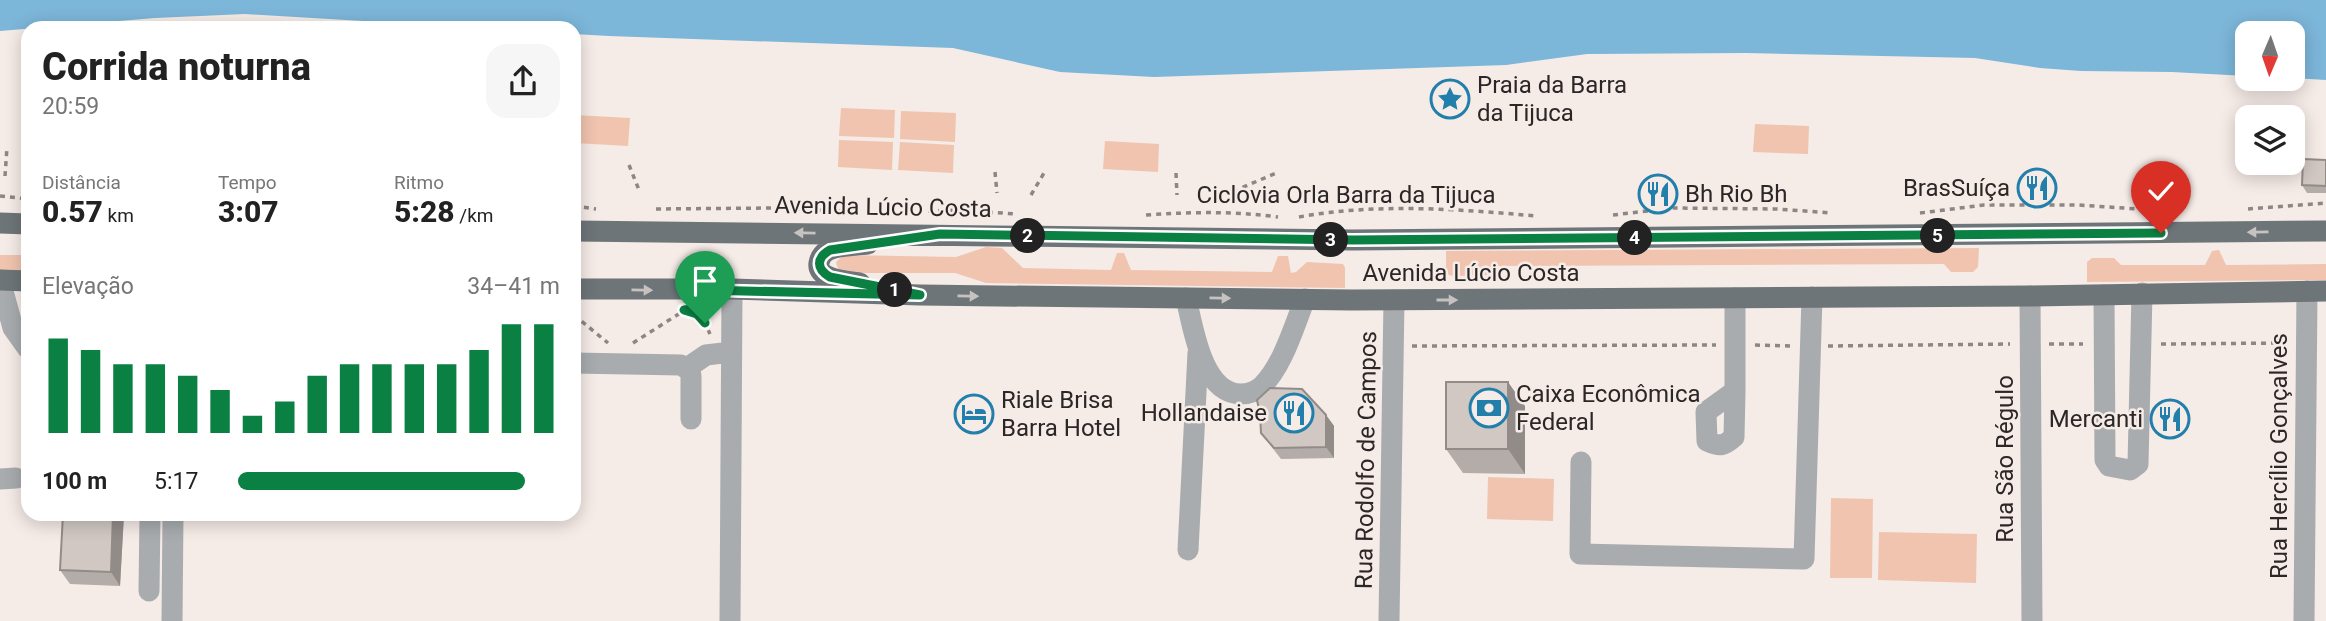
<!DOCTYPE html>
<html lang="pt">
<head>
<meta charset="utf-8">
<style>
  body { margin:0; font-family:Roboto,sans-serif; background:#f6f6f6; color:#222; height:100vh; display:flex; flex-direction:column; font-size:26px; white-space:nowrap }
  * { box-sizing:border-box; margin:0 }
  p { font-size:23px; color:#767676 }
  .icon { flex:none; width:38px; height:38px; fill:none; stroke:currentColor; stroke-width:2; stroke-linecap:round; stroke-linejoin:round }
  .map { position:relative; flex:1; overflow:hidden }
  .panel { position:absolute; left:21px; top:21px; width:560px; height:500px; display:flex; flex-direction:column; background:#fff; border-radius:21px; box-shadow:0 4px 18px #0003 }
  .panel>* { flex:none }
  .needle { width:46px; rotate:182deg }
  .fabs { position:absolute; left:2235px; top:21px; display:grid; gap:14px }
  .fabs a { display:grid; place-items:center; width:70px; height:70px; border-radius:14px; background:#fff; box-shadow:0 4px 18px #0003; font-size:35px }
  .pin { position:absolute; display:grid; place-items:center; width:60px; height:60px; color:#fff; margin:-72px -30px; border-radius:50% 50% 50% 0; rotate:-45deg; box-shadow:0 0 7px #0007 }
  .pin .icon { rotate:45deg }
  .km { position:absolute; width:35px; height:35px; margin:-18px; border-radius:50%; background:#222; color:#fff; font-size:19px; line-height:35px; text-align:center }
  .round { display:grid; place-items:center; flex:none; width:74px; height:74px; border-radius:21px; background:#f6f6f6 }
  .headline { display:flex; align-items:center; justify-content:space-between; height:119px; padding:0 21px }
  h1 { font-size:38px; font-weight:800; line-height:52px }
  .figures { display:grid; grid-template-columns:repeat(3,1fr); gap:10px; height:119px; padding:7px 21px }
  .figures div { display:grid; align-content:center }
  .figures b { font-size:30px; font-weight:800 }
  .figures small { font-size:19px; font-weight:400 }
  .figures p { font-size:19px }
  .chart { height:196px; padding:14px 21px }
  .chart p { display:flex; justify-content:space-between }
  .chart svg { width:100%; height:126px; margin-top:7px; stroke:#0b8043; stroke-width:6 }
  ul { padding:0 21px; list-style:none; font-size:23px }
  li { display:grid; grid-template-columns:112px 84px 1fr; align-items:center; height:52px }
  li i { height:18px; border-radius:9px; background:#0b8043 }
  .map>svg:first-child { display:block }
</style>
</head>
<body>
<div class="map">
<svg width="2326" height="621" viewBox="0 0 2326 621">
  <rect width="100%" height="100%" fill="#f5ebe7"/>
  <path fill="#f1c4b0" d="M841,108L895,110L894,138L839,136Z
    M901,111L956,113L955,142L900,139Z
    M575,115L630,118L628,146L574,143Z
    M1755,124L1809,126L1808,154L1753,152Z
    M839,140L893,142L892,170L838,167Z
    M1105,141L1159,144L1158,172L1103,169Z
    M900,142L954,145L953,173L898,170Z
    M986,247L1002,248L1023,268L1111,270L1117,253H1124L1131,270L1272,272L1278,256H1288L1291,273L1296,272L1307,262L1343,264L1345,268V288L986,283L955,273H843L838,269L836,262L844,255L956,257Z
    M1979,248L1978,267L1973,272H1951L1944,264L1498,266L1491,275L1454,276L1449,275L1446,271V251Z
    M2219,250L2226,265L2326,264V280L2087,282V262L2092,258H2114L2121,265H2205L2212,251Z
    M0,255H28V272H0Z
    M1488,477L1554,479L1553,521L1487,519Z
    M1831,498L1873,499L1872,578H1830Z
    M1879,532L1977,534L1976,583L1878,580Z"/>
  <path fill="#7cb6d9" d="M0,0H2326V80L2293,78L2292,33H2247V76L2172,72L2081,71L2040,68L1975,58L1746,53L1587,54L1506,65L1154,77L1060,72L953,48L609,36L574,34V28H480L245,14L155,18L0,31Z"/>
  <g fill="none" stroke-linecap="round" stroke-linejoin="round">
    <path stroke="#8d8684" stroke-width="3.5" stroke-dasharray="5 5" stroke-linecap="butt" d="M629,165L639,190
      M995,172L997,193
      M1176,173L1177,195
      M5,176L7,147
      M25,179L26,149
      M1031,195L1044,173
      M1238,195L1239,189L1276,173
      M0,196L28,199
      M574,206L596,209
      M656,209L775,208L855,212
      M2248,209L2326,203
      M908,212L958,210L1016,214
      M1920,213L1984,205H2078L2153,210
      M1146,215C1192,212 1232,211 1278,217
      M1613,215L1673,208L1777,209L1832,213
      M1299,217C1376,203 1458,209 1536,216
      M688,311L702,317L710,334
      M574,315L608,343
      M633,343L685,310
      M2049,344H2083
      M2161,344L2286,343
      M1755,345L1793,346
      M1412,346L1716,345
      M1828,346L2010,344"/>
    <path stroke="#a8acae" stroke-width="21" d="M0,280L13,328L28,349
      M2104,295L2105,460L2109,466L2130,470L2138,464L2142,293
      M2030,296L2032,621
      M1186,298C1193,327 1202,394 1241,394C1248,394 1256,391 1261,387C1283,366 1294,326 1305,299
      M1735,298V391
      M574,363L681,365L690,371L691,376V419
      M687,368L706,355L731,352
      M1735,391L1734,437C1724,446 1720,447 1707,441L1706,412Z
      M1581,462L1580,554L1804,559L1812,297
      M0,479L16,478
      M1188,550L1198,353
      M149,591L150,514
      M172,621L173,514
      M730,621L732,289
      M1389,621L1394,300
      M2304,621L2307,291"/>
    <path stroke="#6e7579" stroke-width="21" d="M0,223L28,224
      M574,231L1353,240L2326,231
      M0,280L28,281
      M860,283C849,281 816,280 819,263C820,257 824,252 829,250C840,245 856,246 868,244
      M574,289H732L920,295L1352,300L2030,296L2326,291"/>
  </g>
  <path fill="#b4aca9" d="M2326,160V193H2307L2302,185Z
    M1525,406V474L1463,473L1446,449Z
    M1326,415L1334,426V458L1281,459L1261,433Z
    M63,514H124L120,586L70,584L60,570Z"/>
  <path fill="#928c89" d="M1508,382L1525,406V474L1508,449Z
    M1326,415L1334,426V458L1326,447Z
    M113,514H124L120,586L111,572Z"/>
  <path fill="#d1c8c4" stroke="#928c89" stroke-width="2" d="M2303,159L2326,160V186L2302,185Z
    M27,367H28V422H24Z
    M1446,382H1508V449H1446Z
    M1270,388L1302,389L1326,415V447L1274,448L1261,433L1260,414L1257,400Z
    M63,514H113L111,572L60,570Z"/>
  <defs><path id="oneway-solid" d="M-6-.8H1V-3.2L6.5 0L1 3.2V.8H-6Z" transform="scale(1.75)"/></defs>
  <g fill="#c6c2c0">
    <use href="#oneway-solid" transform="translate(2258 232) rotate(179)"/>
    <use href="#oneway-solid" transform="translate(805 233) rotate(-179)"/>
    <use href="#oneway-solid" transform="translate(642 290) rotate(1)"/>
    <use href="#oneway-solid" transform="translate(968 296) rotate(1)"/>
    <use href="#oneway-solid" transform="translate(1220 298) rotate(1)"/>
    <use href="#oneway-solid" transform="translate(1447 300)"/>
  </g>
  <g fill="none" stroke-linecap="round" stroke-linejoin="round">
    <defs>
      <path id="route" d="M705,323L697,314L684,310L701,308L702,290L920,295L830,277C816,269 816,258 830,250L940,234L1353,240L2161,233"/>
    </defs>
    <use href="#route" stroke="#fff" stroke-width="14"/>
    <use href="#route" stroke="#0b8043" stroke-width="9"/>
  </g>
  <defs>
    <symbol id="sight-ring" viewBox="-11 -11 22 22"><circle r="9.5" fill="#f5ebe7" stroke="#227fac" stroke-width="1.5"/><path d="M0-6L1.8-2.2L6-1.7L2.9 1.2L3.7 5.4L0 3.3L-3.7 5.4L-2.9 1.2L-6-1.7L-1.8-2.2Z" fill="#227fac"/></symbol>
    <symbol id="restaurant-ring" viewBox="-11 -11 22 22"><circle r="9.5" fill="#f5ebe7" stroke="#227fac" stroke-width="1.5"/><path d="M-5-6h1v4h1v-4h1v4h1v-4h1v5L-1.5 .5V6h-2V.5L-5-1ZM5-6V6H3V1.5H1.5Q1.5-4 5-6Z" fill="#227fac"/></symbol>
    <symbol id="bank-ring" viewBox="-11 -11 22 22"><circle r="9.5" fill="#f5ebe7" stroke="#227fac" stroke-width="1.5"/><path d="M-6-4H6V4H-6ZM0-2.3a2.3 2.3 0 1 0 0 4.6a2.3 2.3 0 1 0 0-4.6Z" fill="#227fac"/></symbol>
    <symbol id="hotel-ring" viewBox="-11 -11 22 22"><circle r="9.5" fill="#f5ebe7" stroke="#227fac" stroke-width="1.5"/><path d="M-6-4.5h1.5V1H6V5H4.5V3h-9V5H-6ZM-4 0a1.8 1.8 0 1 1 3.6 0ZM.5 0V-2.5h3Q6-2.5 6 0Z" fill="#227fac"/></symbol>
  </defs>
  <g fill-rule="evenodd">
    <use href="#sight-ring" x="1428" y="77" width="44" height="44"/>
    <use href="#restaurant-ring" x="2015" y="166" width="44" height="44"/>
    <use href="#restaurant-ring" x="1636" y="172" width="44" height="44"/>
    <use href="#bank-ring" x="1467" y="386" width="44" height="44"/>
    <use href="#restaurant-ring" x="1272" y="391" width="44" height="44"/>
    <use href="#hotel-ring" x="952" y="392" width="44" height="44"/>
    <use href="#restaurant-ring" x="2148" y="397" width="44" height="44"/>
  </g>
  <g text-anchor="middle" stroke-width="5" stroke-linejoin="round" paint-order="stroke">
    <g font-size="24" fill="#2b2726" stroke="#f5ebe7" text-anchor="start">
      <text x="1477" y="93">Praia da Barra<tspan x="1477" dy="28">da Tijuca</tspan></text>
      <text x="2010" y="196" text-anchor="end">BrasSuíça</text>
      <text x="1685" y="202">Bh Rio Bh</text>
      <text x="1516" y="402">Caixa Econômica<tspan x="1516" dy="28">Federal</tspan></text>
      <text x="1001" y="408">Riale Brisa<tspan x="1001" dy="28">Barra Hotel</tspan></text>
      <text x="1267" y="421" text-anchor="end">Hollandaise</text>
      <text x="2143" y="427" text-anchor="end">Mercanti</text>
    </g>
    <g font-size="24" fill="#2b2726" stroke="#f5ebe7">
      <text x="1346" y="203">Ciclovia Orla Barra da Tijuca</text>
      <text transform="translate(883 207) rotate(1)" y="8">Avenida Lúcio Costa</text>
      <text x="1471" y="281">Avenida Lúcio Costa</text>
      <text transform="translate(2279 456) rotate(-90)" y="8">Rua Hercílio Gonçalves</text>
      <text transform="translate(2005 459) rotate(-90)" y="8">Rua São Régulo</text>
      <text transform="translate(1366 460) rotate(-89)" y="8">Rua Rodolfo de Campos</text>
    </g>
  </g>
</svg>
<div class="fabs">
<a><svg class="needle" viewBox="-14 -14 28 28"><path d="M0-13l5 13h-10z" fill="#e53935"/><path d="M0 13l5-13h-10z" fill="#767676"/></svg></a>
<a><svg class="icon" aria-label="layers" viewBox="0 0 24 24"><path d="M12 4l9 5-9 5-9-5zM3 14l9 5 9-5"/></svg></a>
</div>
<div class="pin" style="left:705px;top:323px;background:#1e9e55"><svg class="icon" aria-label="arrive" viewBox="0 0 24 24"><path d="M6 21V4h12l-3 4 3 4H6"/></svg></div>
<div class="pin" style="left:2161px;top:233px;background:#d93025"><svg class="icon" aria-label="check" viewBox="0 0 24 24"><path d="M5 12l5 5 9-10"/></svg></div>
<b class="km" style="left:895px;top:290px">1</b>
<b class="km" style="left:1028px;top:236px">2</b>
<b class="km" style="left:1331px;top:240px">3</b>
<b class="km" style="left:1635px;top:238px">4</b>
<b class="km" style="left:1938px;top:236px">5</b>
<section class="panel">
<div class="headline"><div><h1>Corrida noturna</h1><p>20:59</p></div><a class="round"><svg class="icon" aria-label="share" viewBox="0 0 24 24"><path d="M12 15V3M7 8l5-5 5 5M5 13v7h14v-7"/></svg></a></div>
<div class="figures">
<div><p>Distância</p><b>0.57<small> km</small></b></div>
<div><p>Tempo</p><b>3:07</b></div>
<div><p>Ritmo</p><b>5:28<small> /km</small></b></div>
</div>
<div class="chart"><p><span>Elevação</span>34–41 m</p>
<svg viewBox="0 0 160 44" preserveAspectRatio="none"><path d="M5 44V11M15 44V15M25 44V20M35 44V20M45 44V24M55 44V29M65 44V38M75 44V33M85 44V24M95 44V20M105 44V20M115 44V20M125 44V20M135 44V15M145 44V6M155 44V6"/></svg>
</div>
<ul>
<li><b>100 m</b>5:17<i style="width:89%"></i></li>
</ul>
</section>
</div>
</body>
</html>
